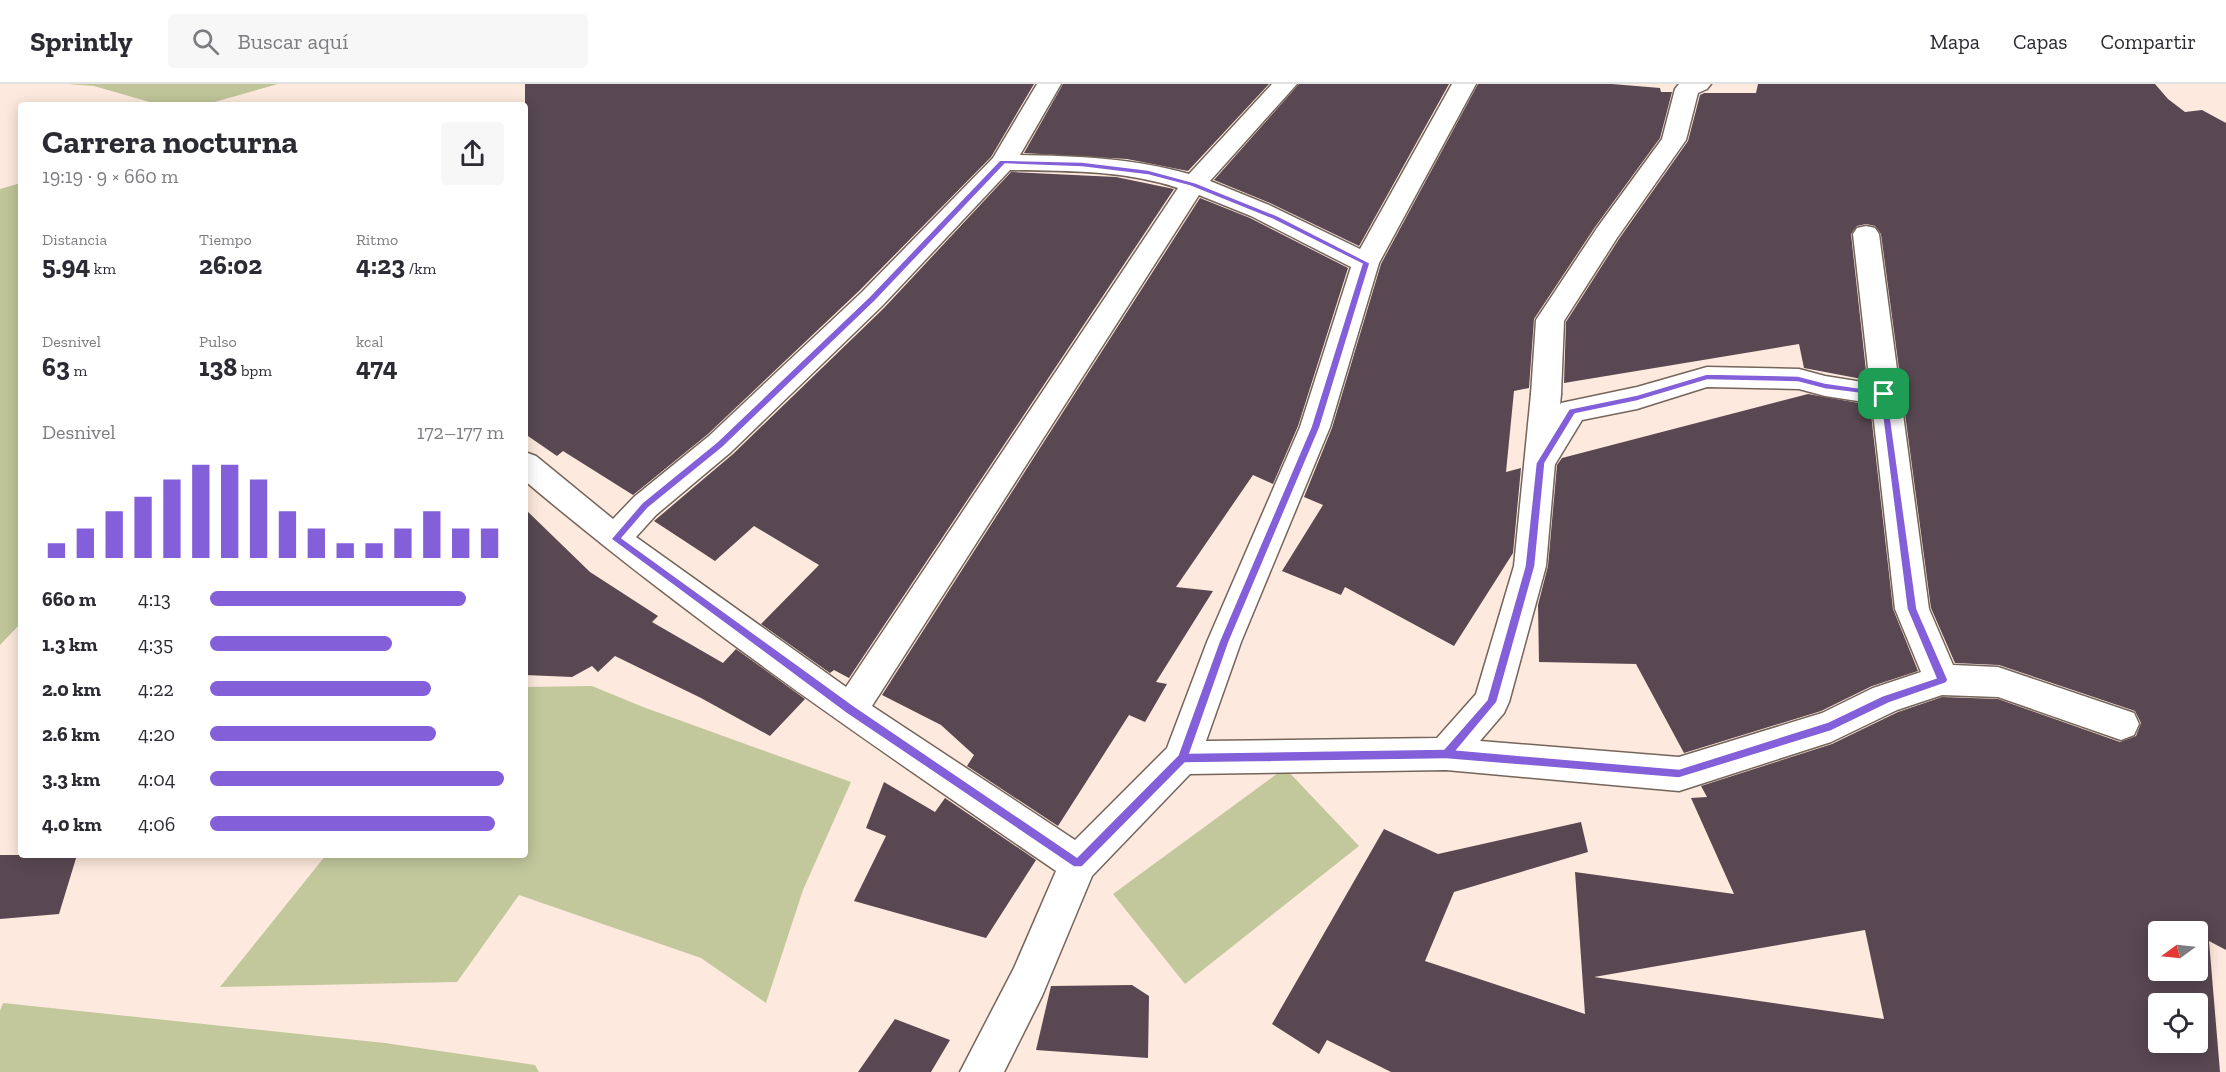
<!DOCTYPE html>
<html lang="es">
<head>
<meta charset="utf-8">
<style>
  body { margin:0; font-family:"Zilla Slab",serif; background:#f7f7f7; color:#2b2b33; height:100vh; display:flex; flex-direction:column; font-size:22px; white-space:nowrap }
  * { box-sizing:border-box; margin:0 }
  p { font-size:20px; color:#7c7c81 }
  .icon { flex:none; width:33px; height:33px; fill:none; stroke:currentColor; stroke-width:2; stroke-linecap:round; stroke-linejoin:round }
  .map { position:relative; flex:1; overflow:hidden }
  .details { position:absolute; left:18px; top:18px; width:510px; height:756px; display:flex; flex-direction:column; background:#fff; border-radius:6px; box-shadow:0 3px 15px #0003 }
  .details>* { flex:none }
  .needle { width:39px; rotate:255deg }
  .tools { position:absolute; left:2148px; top:837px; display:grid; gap:12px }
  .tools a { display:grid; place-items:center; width:60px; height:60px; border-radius:6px; background:#fff; box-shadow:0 3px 15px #0003; font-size:30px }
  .pin { position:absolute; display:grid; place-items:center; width:51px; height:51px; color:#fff; margin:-26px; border-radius:12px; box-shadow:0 3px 9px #0006 }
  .round { display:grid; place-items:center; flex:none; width:63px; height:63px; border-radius:6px; background:#f7f7f7 }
  .summary { display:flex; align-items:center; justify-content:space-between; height:102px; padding:0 24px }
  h1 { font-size:33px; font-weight:800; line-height:45px }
  .metrics { display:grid; grid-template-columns:repeat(3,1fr); gap:9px; height:102px; padding:6px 24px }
  .metrics div { display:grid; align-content:center }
  .metrics b { font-size:26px; font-weight:800 }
  .metrics small { font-size:16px; font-weight:400 }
  .metrics p { font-size:16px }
  .chart { height:168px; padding:12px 24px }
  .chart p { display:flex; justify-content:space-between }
  .chart svg { width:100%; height:108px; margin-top:6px; stroke:#835fd9; stroke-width:6 }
  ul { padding:0 24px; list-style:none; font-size:20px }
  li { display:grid; grid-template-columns:96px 72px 1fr; align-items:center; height:45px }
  li i { height:15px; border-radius:8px; background:#835fd9 }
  header { display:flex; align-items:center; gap:36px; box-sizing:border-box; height:84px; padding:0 30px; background:#fff; border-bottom:2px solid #e1e1e2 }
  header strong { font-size:28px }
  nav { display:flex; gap:33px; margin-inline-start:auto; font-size:21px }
  .search { width:420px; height:54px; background:#f7f7f7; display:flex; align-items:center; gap:15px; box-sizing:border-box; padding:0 21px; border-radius:6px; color:#7c7c81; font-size:22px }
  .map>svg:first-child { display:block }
</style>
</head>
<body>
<header>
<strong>Sprintly</strong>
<div class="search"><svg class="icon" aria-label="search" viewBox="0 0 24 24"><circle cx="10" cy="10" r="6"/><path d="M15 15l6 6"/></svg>Buscar aquí</div>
<nav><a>Mapa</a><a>Capas</a><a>Compartir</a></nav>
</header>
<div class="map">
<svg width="2226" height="988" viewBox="0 0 2226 988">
  <rect width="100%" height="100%" fill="#fde9dd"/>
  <path fill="#c2c89c" d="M592,602L643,623L851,698L803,806L766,919L701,874L519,811L457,898L220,903L326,771H525V603Z
    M1285,684L1359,762L1185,900L1113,810Z
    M3,919L385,959L535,981L539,988H0V927Z"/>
  <path fill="#bfc598" d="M68,0H278L204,21H160L94,2Z
    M21,99V539L0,561V105Z"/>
  <path fill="#594852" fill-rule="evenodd" d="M525,0H1034L991,73L860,206L708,350L633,411L563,367L557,372L525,350Z
    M1063,0H1269L1188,87L1127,75L1024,69Z
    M1299,0H1449L1359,162L1270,119L1214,96Z
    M1478,0H1612L1660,4L1661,8H1672L1660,54L1595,143L1534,235L1529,304L1514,307L1506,388L1521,384L1513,469L1454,562L1345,503L1341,511L1282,487L1323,421L1304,413L1332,344L1381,180Z
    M1758,0H2155L2168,15L2185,28L2202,26L2226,39V866L2209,857L2220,988H1391L1327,956L1319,970L1272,940L1384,745L1438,770L1581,738L1588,768L1454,808L1425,877L1585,930L1575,788L1734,810L1691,714L1707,713L1701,702L1832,660L1898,628L1942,613L1998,615L2120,658L2136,652L2141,639L2135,627L1999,581L1955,579L1931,524L1881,150L1875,142L1866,140L1857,142L1851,150L1867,296L1804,284L1799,260L1564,299L1566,238L1619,155L1688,57L1700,11L1704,9H1756ZM1865,846L1884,935L1594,893ZM2158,848H2198V886H2158ZM2158,920H2198V958H2158Z
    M1011,88L1116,93L1174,105L849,594L834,586L830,589L761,540L819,481L754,442L715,477L654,437L733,370L884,224Z
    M1200,114L1250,134L1348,184L1298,342L1273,400L1253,391L1176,503L1213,507L1156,598L1167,600L1145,638L1129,631L1058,742L967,682L974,671L941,641L882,611Z
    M1808,310L1870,321L1893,525L1918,587L1872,602L1821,627L1684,669L1636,580L1539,578L1538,521L1548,482L1557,381L1562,374Z
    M525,425L590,488L658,532L652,538L723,579L736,565L805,615L770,652L701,614L615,572L598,588L592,582L572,593L525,591Z
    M884,698L935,728L945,714L1036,776L986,854L854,817L886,752L866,744Z
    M0,771H77L59,830L0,835Z
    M1132,901L1149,912L1148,974L1036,966L1051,902Z
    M895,935L950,956L931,988H858Z"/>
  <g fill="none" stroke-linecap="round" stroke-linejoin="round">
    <defs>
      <path id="pedestrian" d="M1679,0H1711L1707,5L1698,9L1686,56L1617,154L1564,237L1561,310L1556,317L1546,321L1536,317L1531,310L1536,236L1597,144L1662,55L1675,5Z
        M1707,283L1799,285L1825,292L1894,303L1899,310L1894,317L1884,321L1825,312L1799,305L1707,303L1637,325L1582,336L1551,387L1540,391L1529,387L1525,379L1561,319L1637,303Z"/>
      <path id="minor" d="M1037,0H1061L1020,71C1077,72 1134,74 1189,90L1272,0H1297L1210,97L1269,121L1360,165L1452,0H1476L1379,179L1330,343L1241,558L1206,657L1437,654L1476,610L1514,482L1531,310L1536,303L1546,299L1556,303L1561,310L1546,482L1509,618L1504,629L1480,657L1679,673L1822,629L1873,604L1921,588L1895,525L1853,150L1857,144L1866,142L1875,144L1879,150L1929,525L1953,581L1998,583L2134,629L2139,640L2134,651L2121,656L1998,613L1942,611L1897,626L1831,658L1679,707L1446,686L1190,690L1092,792L1042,912L1004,988H960L1014,884L1056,787C875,663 693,539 525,397V368L536,372L613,435L634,413L709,352L862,208L993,74ZM1010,86C1066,87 1124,86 1178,104L846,603L636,453L656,431L731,368L882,222ZM1199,111L1251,132L1351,183L1300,343L1207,558L1167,664L1075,756L872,622Z"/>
    </defs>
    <use href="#pedestrian" stroke="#75645a" stroke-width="3"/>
    <use href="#minor" stroke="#75645a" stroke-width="3"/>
    <use href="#pedestrian" fill="#fff" fill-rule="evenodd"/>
    <use href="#minor" fill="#fff" fill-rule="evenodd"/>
  </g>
  <path fill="#835fd9" stroke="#fff" stroke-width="1.5" fill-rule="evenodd" d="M1000,76L1082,78L1148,86L1196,99L1278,132L1370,179L1320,343L1229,558L1190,669L1444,665L1487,616L1525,482L1536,379L1569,325L1637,311L1707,290L1798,292L1825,299L1887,308L1917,525L1948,596L1946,599L1889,619L1831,647L1679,694L1446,675L1185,679L1082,783H1074L846,629L611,455L642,419L717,358L869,213ZM1005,80L1082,83L1148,91L1190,102L1272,135L1362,180L1311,343L1219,558L1178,671L1077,773L854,622L622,454L648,424L723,363L875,217ZM1707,296L1798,298L1825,305L1880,312L1907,525L1936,594L1882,612L1828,638L1679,685L1457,666L1497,618L1535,482L1545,379L1575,330L1637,317Z"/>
</svg>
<div class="tools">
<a><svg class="needle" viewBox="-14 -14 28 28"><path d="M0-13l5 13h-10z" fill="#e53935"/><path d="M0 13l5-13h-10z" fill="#7c7c81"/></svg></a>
<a><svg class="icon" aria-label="locate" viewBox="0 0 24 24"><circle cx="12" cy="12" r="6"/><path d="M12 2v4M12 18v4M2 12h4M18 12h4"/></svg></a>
</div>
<div class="pin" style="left:1884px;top:310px;background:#1e9e55"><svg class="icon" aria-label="arrive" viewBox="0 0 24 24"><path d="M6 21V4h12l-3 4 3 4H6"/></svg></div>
<section class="details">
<div class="summary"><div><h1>Carrera nocturna</h1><p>19:19 · 9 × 660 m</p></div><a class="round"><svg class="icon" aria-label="share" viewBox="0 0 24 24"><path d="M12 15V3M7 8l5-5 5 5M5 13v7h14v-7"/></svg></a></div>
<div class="metrics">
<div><p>Distancia</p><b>5.94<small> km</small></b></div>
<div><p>Tiempo</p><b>26:02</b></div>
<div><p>Ritmo</p><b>4:23<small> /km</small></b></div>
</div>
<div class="metrics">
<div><p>Desnivel</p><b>63<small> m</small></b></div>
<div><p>Pulso</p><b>138<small> bpm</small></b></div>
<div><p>kcal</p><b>474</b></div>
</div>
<div class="chart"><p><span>Desnivel</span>172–177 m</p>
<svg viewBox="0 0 160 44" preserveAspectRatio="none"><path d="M5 44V38M15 44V32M25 44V25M35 44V19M45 44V12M55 44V6M65 44V6M75 44V12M85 44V25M95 44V32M105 44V38M115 44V38M125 44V32M135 44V25M145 44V32M155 44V32"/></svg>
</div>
<ul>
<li><b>660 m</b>4:13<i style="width:87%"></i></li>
<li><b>1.3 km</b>4:35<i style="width:62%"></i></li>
<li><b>2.0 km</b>4:22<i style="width:75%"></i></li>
<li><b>2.6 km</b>4:20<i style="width:77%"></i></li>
<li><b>3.3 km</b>4:04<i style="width:100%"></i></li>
<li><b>4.0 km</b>4:06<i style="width:97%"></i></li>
</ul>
</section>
</div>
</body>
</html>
